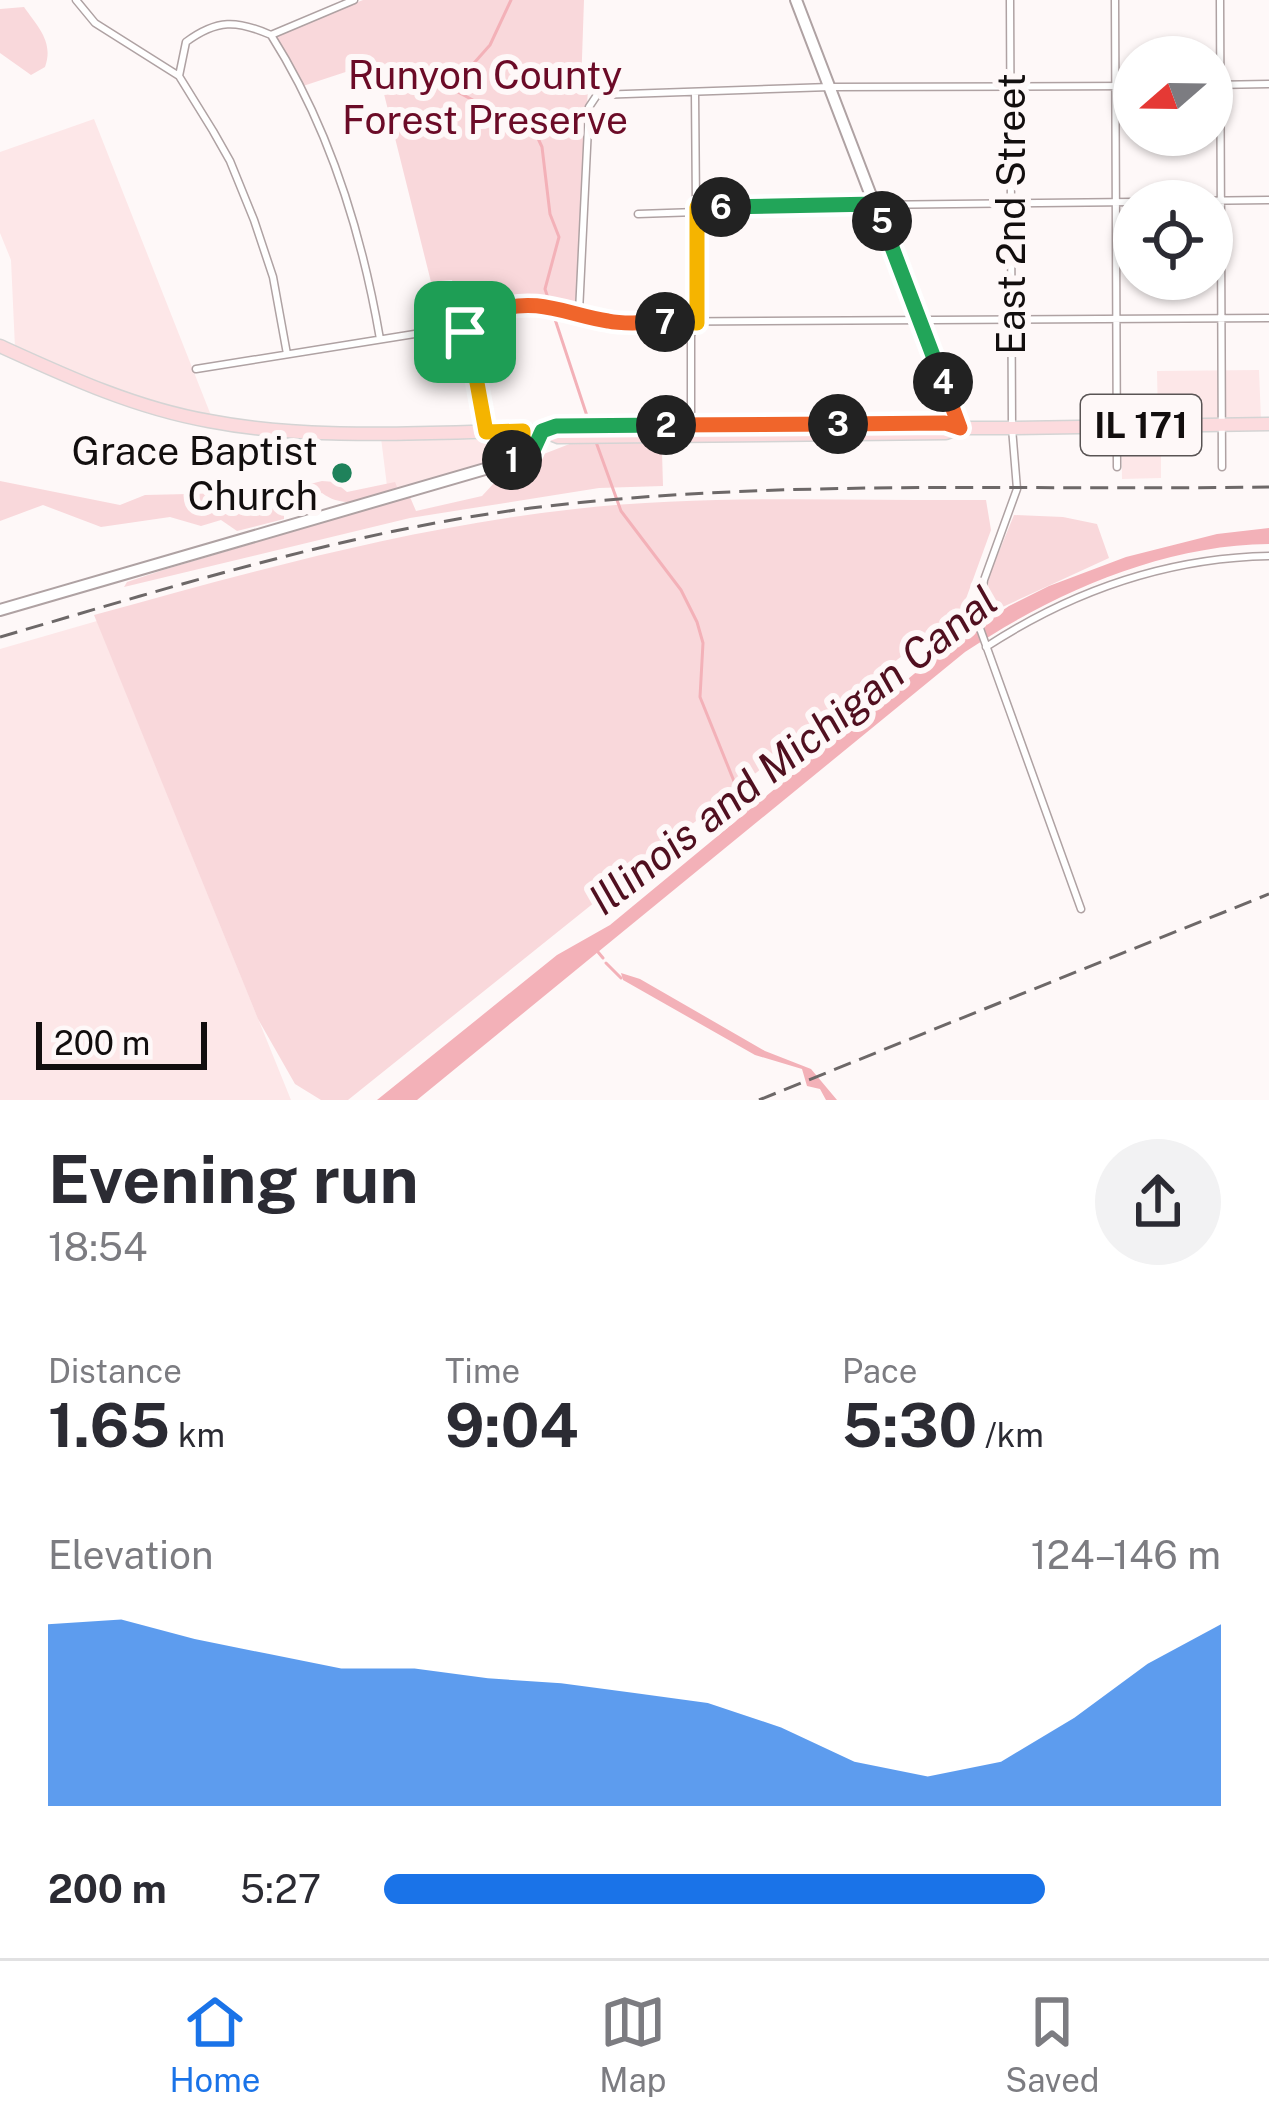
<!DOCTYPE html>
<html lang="en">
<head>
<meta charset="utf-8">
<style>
  body { margin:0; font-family:"Public Sans",sans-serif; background:#f2f2f3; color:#2b2b33; height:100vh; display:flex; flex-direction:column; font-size:45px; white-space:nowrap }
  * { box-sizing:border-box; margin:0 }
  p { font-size:39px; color:#7c7c81 }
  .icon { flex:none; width:66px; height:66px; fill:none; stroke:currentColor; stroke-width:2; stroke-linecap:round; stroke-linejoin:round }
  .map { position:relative; height:1100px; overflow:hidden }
  .details { display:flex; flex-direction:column; background:#fff; flex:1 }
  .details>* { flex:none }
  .needle { width:78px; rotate:250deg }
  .buttons { position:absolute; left:1113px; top:36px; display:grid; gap:24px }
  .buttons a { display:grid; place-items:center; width:120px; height:120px; border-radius:50%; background:#fff; box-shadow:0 3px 9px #0004; font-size:60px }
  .scale { position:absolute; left:36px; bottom:30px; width:171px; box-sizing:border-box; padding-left:12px; border:6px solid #120e0e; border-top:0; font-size:33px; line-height:42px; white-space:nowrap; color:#120e0e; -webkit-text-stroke:9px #fef8f8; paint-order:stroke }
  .pin { position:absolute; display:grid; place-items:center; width:102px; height:102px; color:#fff; margin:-51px; border-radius:24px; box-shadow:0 6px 18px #0006 }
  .km { position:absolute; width:60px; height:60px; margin:-30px; border-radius:50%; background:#222; color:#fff; font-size:33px; line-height:60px; text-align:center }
  .round { display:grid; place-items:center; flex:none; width:126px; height:126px; border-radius:63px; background:#f2f2f3 }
  .overview { display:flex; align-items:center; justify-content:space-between; height:204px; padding:0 48px }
  h1 { font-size:66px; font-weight:700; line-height:90px }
  .metrics { display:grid; grid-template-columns:repeat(3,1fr); gap:18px; height:204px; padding:12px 48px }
  .metrics div { display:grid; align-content:center }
  .metrics b { font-size:60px; font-weight:700 }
  .metrics small { font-size:33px; font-weight:400 }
  .metrics p { font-size:33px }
  .chart { height:336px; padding:24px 48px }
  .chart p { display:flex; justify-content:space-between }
  .chart svg { width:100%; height:216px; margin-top:12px; fill:#1a73e8; opacity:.7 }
  ul { padding:0 48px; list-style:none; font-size:39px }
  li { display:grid; grid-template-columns:192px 144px 1fr; align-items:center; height:90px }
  li i { height:30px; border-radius:15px; background:#1a73e8 }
  .menu { display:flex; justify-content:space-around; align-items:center; height:168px; border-top:3px solid #e1e1e2; background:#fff; font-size:33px; color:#7c7c81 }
  .menu a { display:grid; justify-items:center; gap:6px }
  .menu .on { color:#1a73e8 }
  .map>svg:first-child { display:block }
</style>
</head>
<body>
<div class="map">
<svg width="1269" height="1100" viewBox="0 0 1269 1100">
  <rect width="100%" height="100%" fill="#fef8f8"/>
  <path fill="#fde7e8" d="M94,119L212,418L107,388L15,348L11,260L0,233V152Z
    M1259,370L1261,420L1158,421L1157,371Z
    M1161,430V478L1122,479L1121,431Z
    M381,438L508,440L515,448L509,458L388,494Z
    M97,621L291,1100H0V649Z"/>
  <path fill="#f9d8db" d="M363,0H584L581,87H588L577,308C535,303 500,303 463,327L452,280L431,282L376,62L297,88L270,36Z
    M24,7C38,27 54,42 45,67L31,75L0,53V9Z
    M648,442L662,452L663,486L599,488L410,518L124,587L127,582L163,570L410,497L416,511L482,496L508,468L572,443Z
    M0,481L120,505L145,495L230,493L243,501L322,481L335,482L347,492L395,482L397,487C373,500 344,510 322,493L284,504V519L237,531L221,520L201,526L170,517L101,527L43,505L0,521Z
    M986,500L991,530L963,607L348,1100H321L295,1084L258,1019L94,615C253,571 411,527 575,509C709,494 851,501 986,500Z
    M1014,515L1063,517L1097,524L1109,558L983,616L989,576Z"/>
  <path fill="#f3b1b8" d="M1269,528V544C1162,545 1053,593 965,652L417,1100H377L557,955L610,925L937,655L1009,606L1049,586L1126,557L1217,534Z
    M621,973L640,979L765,1051L811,1069L837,1100H826L820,1089L807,1086L802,1069L755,1055L623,980Z"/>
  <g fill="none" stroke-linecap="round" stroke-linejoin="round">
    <path stroke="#f3b1b8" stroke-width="3" d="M511,0L490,45L459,80L456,91L536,134L542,147L550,214L559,237L545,289L589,422
      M596,442L621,511L681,590L697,622L703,643L700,697L746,811
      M598,952L603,958
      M606,963L621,978"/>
    <defs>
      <path id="street" d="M76,0L95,23L179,76L213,131L230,161L254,220L273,277L287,354
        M1010,0L1012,428L1017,489L984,580L978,623L1081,909
        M1115,0L1117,467
        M1220,0L1222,467
        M271,35C328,125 362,234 380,339
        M179,76L186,42C217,19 237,20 271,35L354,0
        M1212,85L1269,84
        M1186,201L1269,200
        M697,207L1134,202
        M638,214L697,212
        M579,312L589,107L597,95L830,87L1134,86
        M465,332L469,339L485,428
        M196,369L427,332H465C499,284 567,313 613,322L1269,318
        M691,422V335L697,323L695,92
        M986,647C1072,591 1166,558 1269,556"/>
      <path id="secondary" d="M796,0L960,428
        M512,460L523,443V431
        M0,610L523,458L538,444L541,431"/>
      <path id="primary" d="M0,346C68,377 135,408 209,421C318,442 431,431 541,431L556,426L945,423L960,428H1012L1269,424
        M543,431L558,437L946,433L959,428"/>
    </defs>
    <use href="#street" stroke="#afa2a3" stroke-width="9"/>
    <use href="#secondary" stroke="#afa2a3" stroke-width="14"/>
    <use href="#primary" stroke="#d4d4d4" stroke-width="15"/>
    <use href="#street" stroke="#fff" stroke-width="6"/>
    <use href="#secondary" stroke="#fff" stroke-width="10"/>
    <use href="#primary" stroke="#fcdbde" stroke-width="12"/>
    <path stroke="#6d6868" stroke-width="3" stroke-dasharray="18 9" stroke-linecap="butt" d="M0,637C175,586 350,531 531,508C775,478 1024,491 1269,487
      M759,1100L1269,894"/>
  </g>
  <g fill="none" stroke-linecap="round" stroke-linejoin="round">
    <defs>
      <path id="split-1" d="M465,332L469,339L486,432L523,431V443L512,460"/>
      <path id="split-2" d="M512,460L532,453L542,431L556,426L666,425"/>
      <path id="split-3" d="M666,425L838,424"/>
      <path id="split-4" d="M838,424L945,423L960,428L943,382"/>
      <path id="split-5" d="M882,221L943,382"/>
      <path id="split-6" d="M721,207L876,204L882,221"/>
      <path id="split-7" d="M665,322L697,323V207H721"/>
      <path id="split-8" d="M496,311C536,296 569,315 608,321C626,325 646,322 665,322"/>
      <path id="split-9" d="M465,332L472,323L496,311"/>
    </defs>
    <use href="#split-1" stroke="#fff" stroke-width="24"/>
    <use href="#split-2" stroke="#fff" stroke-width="24"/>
    <use href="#split-3" stroke="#fff" stroke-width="24"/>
    <use href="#split-4" stroke="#fff" stroke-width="24"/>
    <use href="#split-5" stroke="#fff" stroke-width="24"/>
    <use href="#split-6" stroke="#fff" stroke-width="24"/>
    <use href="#split-7" stroke="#fff" stroke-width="24"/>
    <use href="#split-8" stroke="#fff" stroke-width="24"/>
    <use href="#split-9" stroke="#fff" stroke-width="24"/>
    <use href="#split-1" stroke="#f5b400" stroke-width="15"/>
    <use href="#split-2" stroke="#22a559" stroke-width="15"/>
    <use href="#split-3" stroke="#f0652b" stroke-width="15"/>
    <use href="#split-4" stroke="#f0652b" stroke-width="15"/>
    <use href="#split-5" stroke="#22a559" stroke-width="15"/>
    <use href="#split-6" stroke="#22a559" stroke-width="15"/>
    <use href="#split-7" stroke="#f5b400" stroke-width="15"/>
    <use href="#split-8" stroke="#f0652b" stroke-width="15"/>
    <use href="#split-9" stroke="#f5b400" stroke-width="15"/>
  </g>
  <circle fill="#1f825b" stroke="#fef8f8" stroke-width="4.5" cx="342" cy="473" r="12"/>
  <g text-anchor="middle" stroke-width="12" stroke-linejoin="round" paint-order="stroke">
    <rect fill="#fef8f8" stroke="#595454" stroke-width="3" x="1081" y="395" width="120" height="60" rx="9"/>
    <g font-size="36" font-weight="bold" fill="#120e0e">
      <text x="1141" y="438">IL 171</text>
    </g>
    <g font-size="39" fill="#6b0b27" stroke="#fef8f8">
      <text x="485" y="89">Runyon County<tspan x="485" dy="45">Forest Preserve</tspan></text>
    </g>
    <g font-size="39" fill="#120e0e" stroke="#fef8f8">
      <text transform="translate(1011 214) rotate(-90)" y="14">East 2nd Street</text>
    </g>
    <g font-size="39" fill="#120e0e" stroke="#fef8f8" text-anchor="end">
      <text x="318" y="465">Grace Baptist<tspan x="318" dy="45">Church</tspan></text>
    </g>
    <g font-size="42" font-style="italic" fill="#500f1f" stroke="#fef8f8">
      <text transform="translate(793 750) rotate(-38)" y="15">Illinois and Michigan Canal</text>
    </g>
  </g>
</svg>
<div class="buttons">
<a><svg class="needle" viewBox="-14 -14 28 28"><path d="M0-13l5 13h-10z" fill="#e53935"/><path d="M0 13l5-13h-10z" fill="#7c7c81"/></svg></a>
<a><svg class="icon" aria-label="locate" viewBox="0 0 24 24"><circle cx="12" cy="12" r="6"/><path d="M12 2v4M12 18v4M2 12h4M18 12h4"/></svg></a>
</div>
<div class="scale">200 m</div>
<div class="pin" style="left:465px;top:332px;background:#1e9e55"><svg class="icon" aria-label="arrive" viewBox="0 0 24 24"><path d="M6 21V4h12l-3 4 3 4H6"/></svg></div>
<b class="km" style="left:512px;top:460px">1</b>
<b class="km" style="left:666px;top:425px">2</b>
<b class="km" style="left:838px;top:424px">3</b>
<b class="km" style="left:943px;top:382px">4</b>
<b class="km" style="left:882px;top:221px">5</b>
<b class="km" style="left:721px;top:207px">6</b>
<b class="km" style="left:665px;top:322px">7</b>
</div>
<section class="details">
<div class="overview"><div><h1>Evening run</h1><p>18:54</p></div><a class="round"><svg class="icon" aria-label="share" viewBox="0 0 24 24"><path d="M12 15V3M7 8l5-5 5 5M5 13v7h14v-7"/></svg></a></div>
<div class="metrics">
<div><p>Distance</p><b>1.65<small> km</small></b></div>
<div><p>Time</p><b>9:04</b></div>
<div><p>Pace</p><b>5:30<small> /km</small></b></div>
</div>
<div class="chart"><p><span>Elevation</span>124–146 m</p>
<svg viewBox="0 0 160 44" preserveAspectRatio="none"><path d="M0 44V7L10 6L20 10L30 13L40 16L50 16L60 18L70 19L80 21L90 23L100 28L110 35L120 38L130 35L140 26L150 15L160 7V44z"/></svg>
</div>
<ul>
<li><b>200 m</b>5:27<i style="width:79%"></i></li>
</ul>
</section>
<nav class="menu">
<a class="on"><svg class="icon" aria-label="home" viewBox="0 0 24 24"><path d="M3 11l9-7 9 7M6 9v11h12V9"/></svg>Home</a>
<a><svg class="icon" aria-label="map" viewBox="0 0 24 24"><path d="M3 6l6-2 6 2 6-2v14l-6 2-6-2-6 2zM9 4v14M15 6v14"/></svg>Map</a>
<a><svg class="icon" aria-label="saved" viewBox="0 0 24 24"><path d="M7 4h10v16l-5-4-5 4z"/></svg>Saved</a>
</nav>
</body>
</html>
